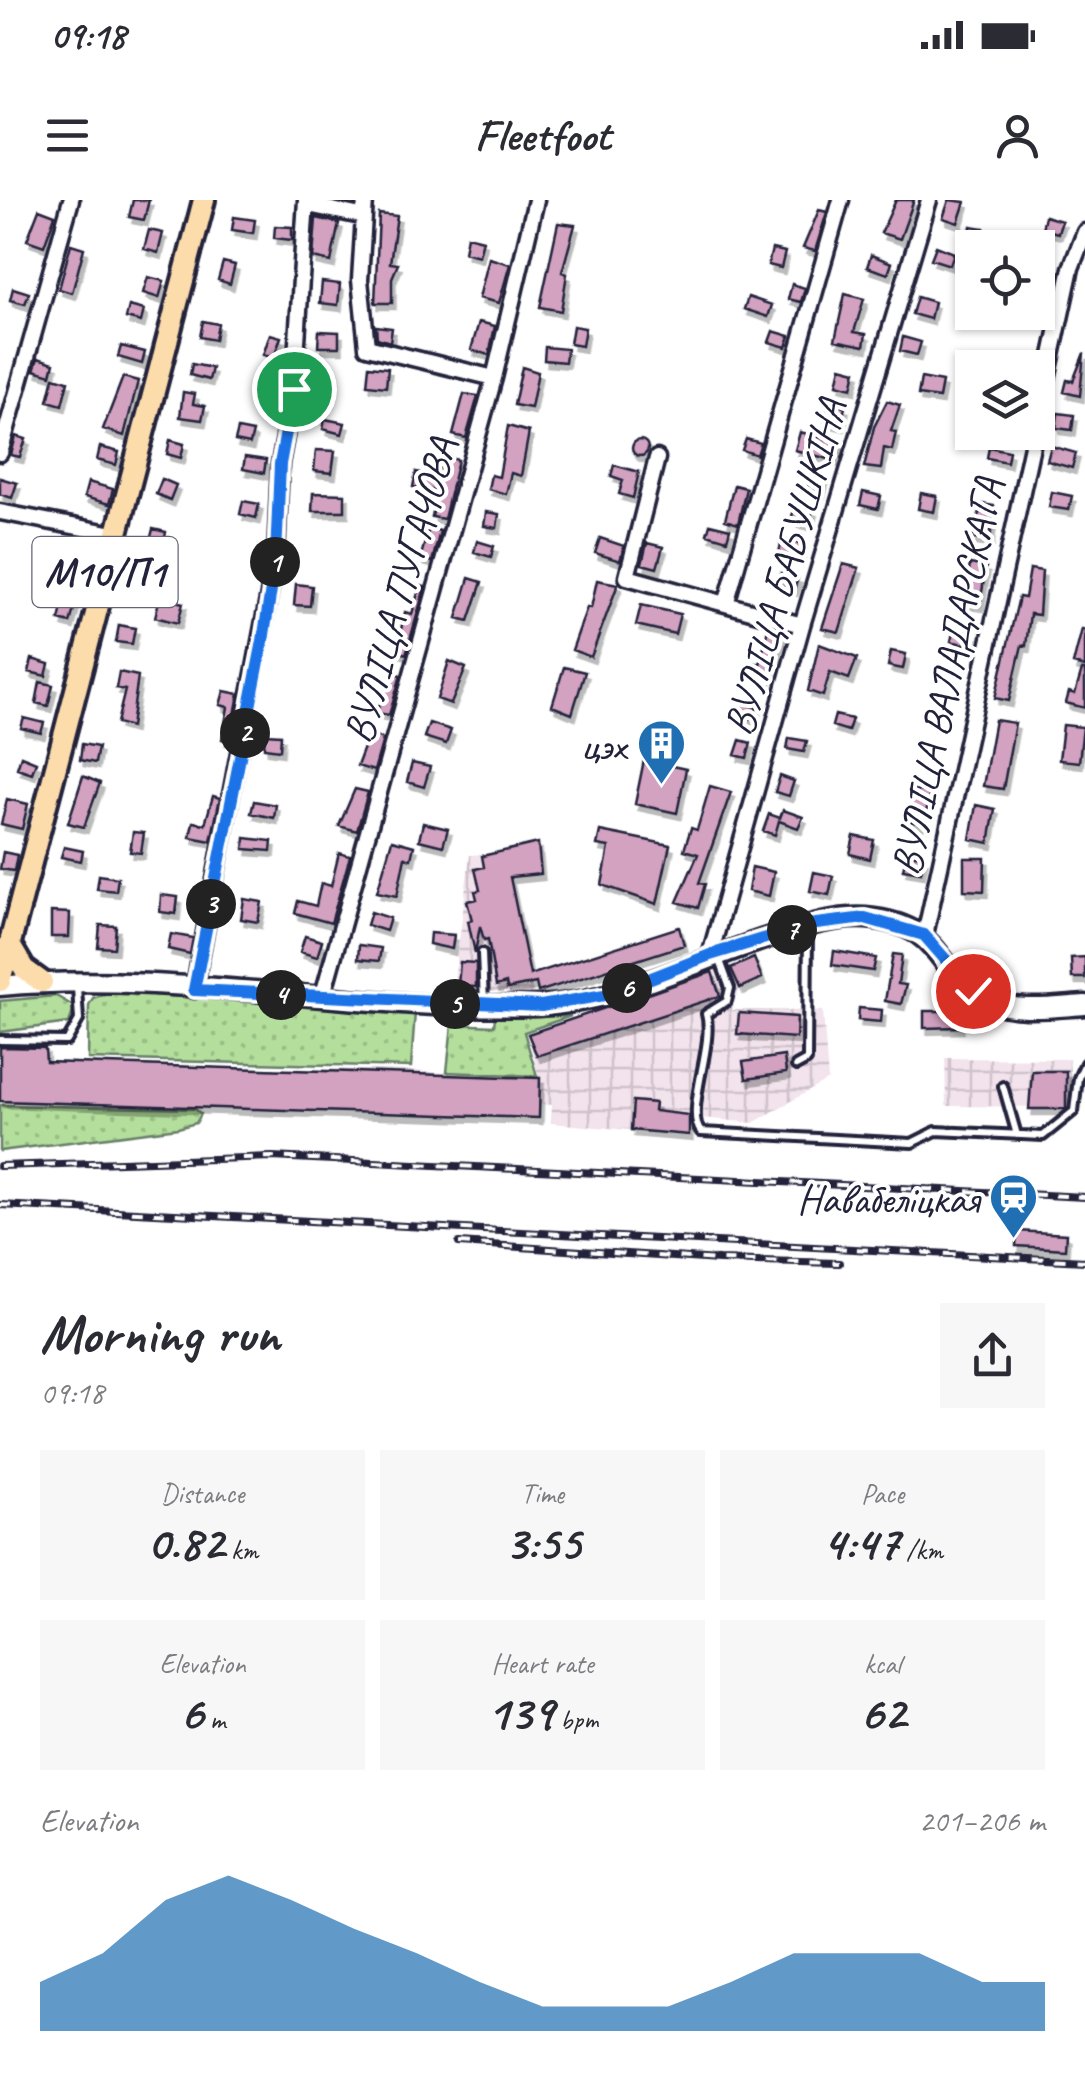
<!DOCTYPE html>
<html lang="en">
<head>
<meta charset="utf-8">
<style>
  body { margin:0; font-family:Caveat,sans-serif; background:#f7f7f7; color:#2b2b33; height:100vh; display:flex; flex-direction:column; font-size:38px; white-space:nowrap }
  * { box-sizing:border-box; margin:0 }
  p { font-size:32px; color:#7c7c81 }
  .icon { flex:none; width:55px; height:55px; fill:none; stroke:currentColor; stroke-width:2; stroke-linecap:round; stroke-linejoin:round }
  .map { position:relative; height:1070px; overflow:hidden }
  .side { display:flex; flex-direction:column; background:#fff; flex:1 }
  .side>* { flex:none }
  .controls { position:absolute; left:955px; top:30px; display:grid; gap:20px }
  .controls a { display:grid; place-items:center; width:100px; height:100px; border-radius:0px; background:#fff; box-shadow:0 2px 8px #0004; font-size:50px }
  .pin { position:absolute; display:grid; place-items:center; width:85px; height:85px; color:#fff; margin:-42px; border:5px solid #fff; border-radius:50%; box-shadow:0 2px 10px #0007 }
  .km { position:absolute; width:50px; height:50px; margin:-25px; border-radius:50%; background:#222; color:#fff; font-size:28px; line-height:50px; text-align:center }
  .round { display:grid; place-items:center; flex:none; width:105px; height:105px; border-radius:0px; background:#f7f7f7 }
  .overview { display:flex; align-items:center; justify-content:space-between; height:170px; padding:0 40px }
  h1 { font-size:55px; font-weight:800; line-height:75px }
  .metrics { display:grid; grid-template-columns:repeat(3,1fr); gap:15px; height:170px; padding:10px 40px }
  .metrics div { display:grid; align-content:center; border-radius:0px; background:#f7f7f7; text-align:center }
  .metrics b { font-size:50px; font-weight:800 }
  .metrics small { font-size:28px; font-weight:400 }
  .metrics p { font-size:28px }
  .chart { height:280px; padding:20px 40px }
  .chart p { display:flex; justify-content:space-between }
  .chart svg { width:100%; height:180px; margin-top:10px; fill:#1f6fb2; opacity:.7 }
  .status { display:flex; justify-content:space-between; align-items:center; height:70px; padding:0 50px; background:#fff; direction:ltr }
  .status svg { height:28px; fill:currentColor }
  header { display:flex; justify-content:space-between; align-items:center; height:130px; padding:0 40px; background:#fff; font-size:45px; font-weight:800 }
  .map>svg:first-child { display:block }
</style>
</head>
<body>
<div class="status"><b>09:18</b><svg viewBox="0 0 49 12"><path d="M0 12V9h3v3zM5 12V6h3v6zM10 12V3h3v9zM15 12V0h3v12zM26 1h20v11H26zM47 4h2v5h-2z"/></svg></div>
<header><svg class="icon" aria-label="menu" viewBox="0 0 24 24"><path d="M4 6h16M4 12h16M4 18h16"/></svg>Fleetfoot<svg class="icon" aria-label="person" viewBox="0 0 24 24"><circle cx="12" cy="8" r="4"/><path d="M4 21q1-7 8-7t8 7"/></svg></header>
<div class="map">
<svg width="1085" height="1070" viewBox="0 0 1085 1070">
  <defs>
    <pattern id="industrial-grid" width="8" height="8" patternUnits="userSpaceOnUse" patternTransform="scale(2.5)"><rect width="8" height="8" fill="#f2e3ec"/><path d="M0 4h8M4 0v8" fill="none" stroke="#cfc2cb"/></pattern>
    <pattern id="grass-dots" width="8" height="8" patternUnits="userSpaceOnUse" patternTransform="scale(2.5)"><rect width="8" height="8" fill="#b3de9b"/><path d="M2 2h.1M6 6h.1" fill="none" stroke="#9abe86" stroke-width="1.8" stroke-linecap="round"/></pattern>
    <filter id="shadow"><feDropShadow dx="3.5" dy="6" stdDeviation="0" flood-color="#0004"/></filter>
  </defs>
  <rect width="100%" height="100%" fill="#fff"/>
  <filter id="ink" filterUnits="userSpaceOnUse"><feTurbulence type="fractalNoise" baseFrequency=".01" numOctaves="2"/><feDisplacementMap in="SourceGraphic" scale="20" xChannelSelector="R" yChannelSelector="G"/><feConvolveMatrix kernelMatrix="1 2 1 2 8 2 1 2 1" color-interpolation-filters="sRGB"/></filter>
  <g filter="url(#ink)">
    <path fill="url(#industrial-grid)" d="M505,652L534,795L453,789L470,655Z
      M754,758L762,778L740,788L731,810L823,811L828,880L753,923L691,917L689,935L551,923L552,905L0,863L411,871L539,878L528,834Z
      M945,858L1069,859L1073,907L946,906Z"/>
    <path fill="url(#grass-dots)" stroke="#6a806b" stroke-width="2.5" d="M111,792L415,812L411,867L88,859L89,805L93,798Z
      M56,796L75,807L69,823L0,832V801Z
      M571,816L524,832L537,876L447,872L452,824L494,826L495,817Z
      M0,905L195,909L201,914L196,923L178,928L0,951Z"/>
    <path fill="#d2a2c0" stroke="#22223b" stroke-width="2.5" filter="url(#shadow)" d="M133,0H149L144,20L129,17Z
      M896,0H914L900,39L881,33Z
      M949,0L965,2L958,23L943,18Z
      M39,9L55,15L44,46L27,40Z
      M819,10L827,12L815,51L803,48Z
      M379,14L397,16L390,63L398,64L392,78V103H375Z
      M1045,16L1062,21L1058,33L1042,29Z
      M234,17L255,20L253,33L232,30Z
      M316,18L339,23L331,62L313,58Z
      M558,23L575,25L562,72L567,74L561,111L540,107Z
      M275,26L292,27V40L274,38Z
      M971,26L984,28L980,48H968Z
      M149,30L163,33L158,53L144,49Z
      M467,36L483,40L479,56L464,52Z
      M71,44L84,48L72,93L59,89Z
      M936,46L954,53L950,65L931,59Z
      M772,49L785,52L781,68L768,65Z
      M871,55L892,63L888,74L867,67Z
      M489,58L510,64L499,103L479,98Z
      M223,62L235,65L230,84L218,80Z
      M148,77L164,81L159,98L143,93Z
      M322,82L340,84L338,105L320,103Z
      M792,84L805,88L801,102L788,99Z
      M13,88L29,93L25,104L10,100Z
      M845,94L864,99L854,132L866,134L864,146L835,140Z
      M748,97L772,105L768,117L744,109Z
      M917,97L934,102L930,119L912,114Z
      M129,106L144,110L141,122L126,118Z
      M203,121L218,124L215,140L200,137Z
      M479,122L495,126L489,155L471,150Z
      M376,126L392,128L390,142L377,138Z
      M573,126L585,128L582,146L570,144Z
      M319,131L339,132V147H318Z
      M773,131L790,136L786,147L769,142Z
      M270,134L281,137L274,158L263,155Z
      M903,137L921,142L917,155L900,151Z
      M121,146L145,152L142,164L118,157Z
      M545,147L567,149L565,162L544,160Z
      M1084,153L1080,196L1064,192L1067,180L1073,181Z
      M38,158L54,163L51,175L34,170Z
      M192,164L212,168L209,180L190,175Z
      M369,166L388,168L386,187L367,185Z
      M522,167L538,172L531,208L514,205Z
      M841,167L856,171L852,188L837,184Z
      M54,177L68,181L62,205L48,201Z
      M123,177L138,181L124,236L103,229Z
      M921,178L942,182L939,198L918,195Z
      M314,186L330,188L329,201L313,199Z
      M259,189L274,192L272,206L256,203Z
      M183,192L195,194L193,204L205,206L202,220L180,217Z
      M464,194L478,196L466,238L453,235Z
      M887,201L900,205L891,231L896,232L892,250L884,248L881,269L864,267L874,227Z
      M829,203L845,207L841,225L825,221Z
      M1058,213L1074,215L1072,230L1056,228Z
      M325,219L345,223L342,234L323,229Z
      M508,226L529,232L521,276L511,273L506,294L488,289L491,275L499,277Z
      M238,229L253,232L250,244L235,241Z
      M800,232L841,243L836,261L795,250Z
      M16,236L26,239L20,257L11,255Z
      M746,239L761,243L757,255L742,250Z
      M632 248a8 8 0 1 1 16 0a8 8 0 1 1-16 0Z
      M170,240L184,244L181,258L167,254Z
      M1051,246L1076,253L1072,268L1047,261Z
      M100,247L119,252L116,265L97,260Z
      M989,247L1009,251L1007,262L987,258Z
      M316,250L335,251L332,273L314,271Z
      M442,256L458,260L444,319L432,317L437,291L413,287L416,272L437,276Z
      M245,257L266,260L264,273L243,269Z
      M614,265L639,272L633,298L619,294L623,280L611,276Z
      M811,273L825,277L821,292L807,289Z
      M0,278L17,283L12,298L0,294Z
      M162,279L176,285L170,300L156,294Z
      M88,282L113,289L109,304L84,297Z
      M734,285L746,288L738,324L725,320Z
      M863,292L881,296L878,309L860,305Z
      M1052,292L1072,296L1069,310L1049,307Z
      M313,293L345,294V311H312Z
      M921,293L937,296L934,312L918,309Z
      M243,301L259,304L256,318L240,314Z
      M982,304L994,306L990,341L972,339Z
      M795,305L813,310L809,325L791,320Z
      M486,312L499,314L497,328L484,326Z
      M710,324L730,329L727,340L707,334Z
      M429,328L440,331L432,362L420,359Z
      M153,329L166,332L163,348L149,345Z
      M600,338L624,346L620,361L595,353Z
      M782,339L803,344L800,358L779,353Z
      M477,341L494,346L491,357L474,352Z
      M647,343L663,347L657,368L642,364Z
      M131,363L148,366L145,380L128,376Z
      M843,364L859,368L839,432L822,428Z
      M970,364L986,367L980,405L965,403Z
      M1030,369L1042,371L1039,415L1030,414L1026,446L1022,445L1009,501L995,498L1019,397L1025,398Z
      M781,373L798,378L794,390L777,385Z
      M69,378L82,382L70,423L59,420Z
      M469,378L482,382L469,421L457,418Z
      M597,380L618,384L591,457L572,450L587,407L591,408Z
      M296,384L312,386L310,406L294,405Z
      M420,386L425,387L406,454L396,451L405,412L412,414Z
      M160,397L183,403L178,423L155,417Z
      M641,405L680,414L675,434L636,425Z
      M119,425L135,428L132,444L116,442Z
      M768,428L783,432L767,479L752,475L755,463L760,464Z
      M954,428L973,433L970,446L951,441Z
      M1082,429L1085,430V467L1073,464Z
      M819,444L857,458L849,479L830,472L823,496L808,491Z
      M891,451L906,454L903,469L888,466Z
      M32,459L49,464L46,476L29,472Z
      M449,461L466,468L451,504L437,499Z
      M564,467L585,472L572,514L552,506Z
      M1082,470H1085V508L1066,503L1069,492L1075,494Z
      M119,472L138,476L131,527L117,523L125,490L116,488Z
      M394,473L401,475L389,515L376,513Z
      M40,482L53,485L48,506L36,503Z
      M224,491L239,494L230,541L222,539L228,507L220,505Z
      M739,502L757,507L753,519L735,514Z
      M835,515L852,519L848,531L832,526Z
      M24,518L44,523L41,533L21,528Z
      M995,520L1015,523L1003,589L983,586Z
      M429,523L451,530L446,544L424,537Z
      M1063,525L1083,527L1079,562L1059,560Z
      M265,534L281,535L280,550L264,548Z
      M369,534L383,539L374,571L357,566Z
      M789,538L807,541L804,552L787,549Z
      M740,540L751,543L747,558L735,555Z
      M82,544L98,547L95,563L80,560Z
      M21,556L36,562L32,573L17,568Z
      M644,560L686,569L677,613L635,604Z
      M412,563L430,567L424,587L407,582Z
      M83,576L100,583L84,627L68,623Z
      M780,576L794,581L789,596L775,592Z
      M710,586L731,592L699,683L705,684L698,708L677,702L698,654L684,650L691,628L697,630Z
      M355,589L368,592L357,631L339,626Z
      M914,590L930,593L924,624L908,621Z
      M213,596L220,598L211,641L190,637L193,622L205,624Z
      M7,599L28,604L22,629L1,624Z
      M254,601L276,605L274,618L251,613Z
      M976,605L995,609L989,643L970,639Z
      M783,610L803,617L798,628L779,621L775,635L763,631L769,614L780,618Z
      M423,623L448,629L443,646L419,640Z
      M600,631L670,645L657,704L602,685L609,647L597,645Z
      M133,632L144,633L141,653L130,652Z
      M854,636L874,640L870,659L850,654Z
      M245,638L272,641L271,651L244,649Z
      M392,640L414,646L411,659L405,657L397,696L377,692Z
      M538,643L541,674L510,677L530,775L679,727L684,745L538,792L536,783L507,789L506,783L496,786L488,739L484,740L480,726L475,753L468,721L472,720L467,701L477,699L475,691L480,690L475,669L484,667L482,656Z
      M64,647L83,651L81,661L61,657Z
      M3,652L17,655L14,671L0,669Z
      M339,653L350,656L331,723L295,713L298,701L316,706L321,683L331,686Z
      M907,653L924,657L921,672L903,669Z
      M964,658H985L984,691L964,690Z
      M752,667L774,672L769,696L748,691Z
      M814,672L833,676L829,695L810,691Z
      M99,675L118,678L116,691L97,689Z
      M161,695L178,697L176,714L160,712Z
      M244,699L262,702L258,722L241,719Z
      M51,712L70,713L69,737H51Z
      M371,712L390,718L386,731L367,725Z
      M100,725L116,726L114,748L98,747Z
      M430,733L454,735L452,749L429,744Z
      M171,734L193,738L190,754L168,749Z
      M305,736L322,741L317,757L300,752Z
      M359,745L381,748L379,761L358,759Z
      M834,751L876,758L873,771L832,765Z
      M893,754L902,755L898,784L906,785L901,804L885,801Z
      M1085,757V778H1072L1071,758Z
      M754,758L762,778L740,788L731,768Z
      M460,762L476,763V787L458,786Z
      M712,772L720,796L537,856L528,834Z
      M859,808L882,810L881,822L858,820Z
      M924,811H959L960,827L924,828Z
      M739,813L797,817L796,838L737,834Z
      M0,847L45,848L46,862L540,878L539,918L0,901Z
      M784,856L786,873L746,879L743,862Z
      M1032,871H1066V909H1029Z
      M633,901L655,903L654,911L689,915V935L631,930Z
      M1017,1031L1066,1034L1065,1049L1016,1046Z"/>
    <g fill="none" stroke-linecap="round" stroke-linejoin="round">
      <defs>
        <path id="service" d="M482,753L484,804
          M719,758L730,788L727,801L706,814C715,844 684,913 701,932L912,943L936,931L1043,936L1074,911L1078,878L1085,863
          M0,840L67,841L79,820L77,787
          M796,866L807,860L808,727
          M1003,886L1017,935"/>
        <path id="minor" d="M365,0L360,80L367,147L494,178
          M308,5L361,16
          M1038,220L1071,68L1085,32
          M0,253L71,0
          M657,258L627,377L802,425
          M0,312L114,334
          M726,404L841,0
          M925,735L1035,232
          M710,755L802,425L929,0
          M194,790L276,357L280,264L294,189L306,0
          M322,798L494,178L536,0"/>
        <path id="tertiary" d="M0,786C179,770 359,812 538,806C620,803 699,758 777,735C806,726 836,716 866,718C948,725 934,775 987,800C1016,813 1054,807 1085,805"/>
        <path id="primary" d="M11,747L24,769L42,782
          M0,781L204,0"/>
      </defs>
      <use href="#service" stroke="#22223b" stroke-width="14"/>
      <use href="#minor" stroke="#22223b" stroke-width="21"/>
      <use href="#tertiary" stroke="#22223b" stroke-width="25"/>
      <use href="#primary" stroke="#22223b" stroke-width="28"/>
      <use href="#service" stroke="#fff" stroke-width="6"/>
      <use href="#minor" stroke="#fff" stroke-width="14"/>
      <use href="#tertiary" stroke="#fff" stroke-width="18"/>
      <use href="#primary" stroke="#fddcac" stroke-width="20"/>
      <defs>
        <path id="rail" d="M0,966L272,957L1085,997
          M0,1005L1085,1061
          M459,1043L719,1060L839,1063"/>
      </defs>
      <use href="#rail" stroke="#22223b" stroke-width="8"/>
      <use href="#rail" stroke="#fff" stroke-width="4" stroke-dasharray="11" stroke-linecap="butt"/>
    </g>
  </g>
  <g fill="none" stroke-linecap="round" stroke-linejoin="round" filter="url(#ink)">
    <defs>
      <path id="route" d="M294,189L280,264L276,357L263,441L194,790L541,806L610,794L710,755L808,725L865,718L924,735L973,791"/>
    </defs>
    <use href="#route" stroke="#fff" stroke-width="20"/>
    <use href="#route" stroke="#1a73e8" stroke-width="12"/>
  </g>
  <defs>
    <symbol id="building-pin" viewBox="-11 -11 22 30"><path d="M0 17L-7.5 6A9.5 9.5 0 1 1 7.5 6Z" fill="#1f6fb2" stroke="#fff"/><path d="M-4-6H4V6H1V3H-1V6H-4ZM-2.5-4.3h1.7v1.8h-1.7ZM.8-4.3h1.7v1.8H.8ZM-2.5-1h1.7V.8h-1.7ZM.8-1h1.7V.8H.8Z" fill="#fff"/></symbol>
    <symbol id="station-pin" viewBox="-11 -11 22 30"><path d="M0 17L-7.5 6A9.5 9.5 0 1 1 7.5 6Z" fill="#1f6fb2" stroke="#fff"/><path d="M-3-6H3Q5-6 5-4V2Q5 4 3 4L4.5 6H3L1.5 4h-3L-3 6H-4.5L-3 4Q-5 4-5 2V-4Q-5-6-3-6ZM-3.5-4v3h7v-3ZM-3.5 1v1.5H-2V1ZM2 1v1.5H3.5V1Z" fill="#fff"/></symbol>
  </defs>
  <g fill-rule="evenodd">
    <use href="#building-pin" x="634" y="516" width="55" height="75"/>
    <use href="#station-pin" x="986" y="970" width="55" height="75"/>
  </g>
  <g text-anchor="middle" stroke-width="8" stroke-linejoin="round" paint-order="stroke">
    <rect fill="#fff" stroke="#646476" stroke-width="2.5" x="32.5" y="337" width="145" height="70" rx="8"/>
    <g font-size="40" font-weight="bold" fill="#22223b">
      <text x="105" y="386">М10/П1</text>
    </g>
    <g font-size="42" fill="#22223b" stroke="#fff">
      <text transform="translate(784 367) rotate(-74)" y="15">ВУЛІЦА БАБУШКІНА</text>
      <text transform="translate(399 390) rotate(-74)" y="15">ВУЛІЦА ПУГАЧОВА</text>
      <text transform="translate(946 476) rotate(-78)" y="15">ВУЛІЦА ВАЛАДАРСКАГА</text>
    </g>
    <g font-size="42" fill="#22223b" stroke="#fff" text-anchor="end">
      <text x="626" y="559">цэх</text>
      <text x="979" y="1013">Навабеліцкая</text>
    </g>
  </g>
</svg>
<div class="controls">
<a><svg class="icon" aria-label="locate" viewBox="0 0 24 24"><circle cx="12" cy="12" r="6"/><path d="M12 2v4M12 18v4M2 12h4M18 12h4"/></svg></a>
<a><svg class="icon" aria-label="layers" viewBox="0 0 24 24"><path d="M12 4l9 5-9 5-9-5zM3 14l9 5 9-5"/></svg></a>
</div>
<div class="pin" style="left:294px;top:189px;background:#1e9e55"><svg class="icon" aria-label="arrive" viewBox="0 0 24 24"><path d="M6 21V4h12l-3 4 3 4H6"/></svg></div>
<div class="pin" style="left:973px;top:791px;background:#d93025"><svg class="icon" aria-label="check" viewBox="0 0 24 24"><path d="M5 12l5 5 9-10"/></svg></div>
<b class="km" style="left:275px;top:362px">1</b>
<b class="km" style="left:245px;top:533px">2</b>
<b class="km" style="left:211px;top:704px">3</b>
<b class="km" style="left:281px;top:795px">4</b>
<b class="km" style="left:455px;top:804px">5</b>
<b class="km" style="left:627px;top:788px">6</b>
<b class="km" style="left:792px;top:730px">7</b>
</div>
<section class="side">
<div class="overview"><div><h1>Morning run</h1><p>09:18</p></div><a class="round"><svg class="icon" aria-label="share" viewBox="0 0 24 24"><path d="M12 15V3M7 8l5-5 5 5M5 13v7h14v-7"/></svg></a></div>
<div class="metrics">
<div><p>Distance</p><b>0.82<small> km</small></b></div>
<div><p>Time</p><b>3:55</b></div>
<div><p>Pace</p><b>4:47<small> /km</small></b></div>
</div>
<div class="metrics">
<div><p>Elevation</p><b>6<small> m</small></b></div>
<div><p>Heart rate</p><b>139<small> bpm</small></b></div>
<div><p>kcal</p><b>62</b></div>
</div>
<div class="chart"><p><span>Elevation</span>201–206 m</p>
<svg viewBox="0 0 160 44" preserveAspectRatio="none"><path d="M0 44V32L10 25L20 12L30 6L40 12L50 19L60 25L70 32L80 38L90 38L100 38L110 32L120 25L130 25L140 25L150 32L160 32V44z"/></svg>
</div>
</section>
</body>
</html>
